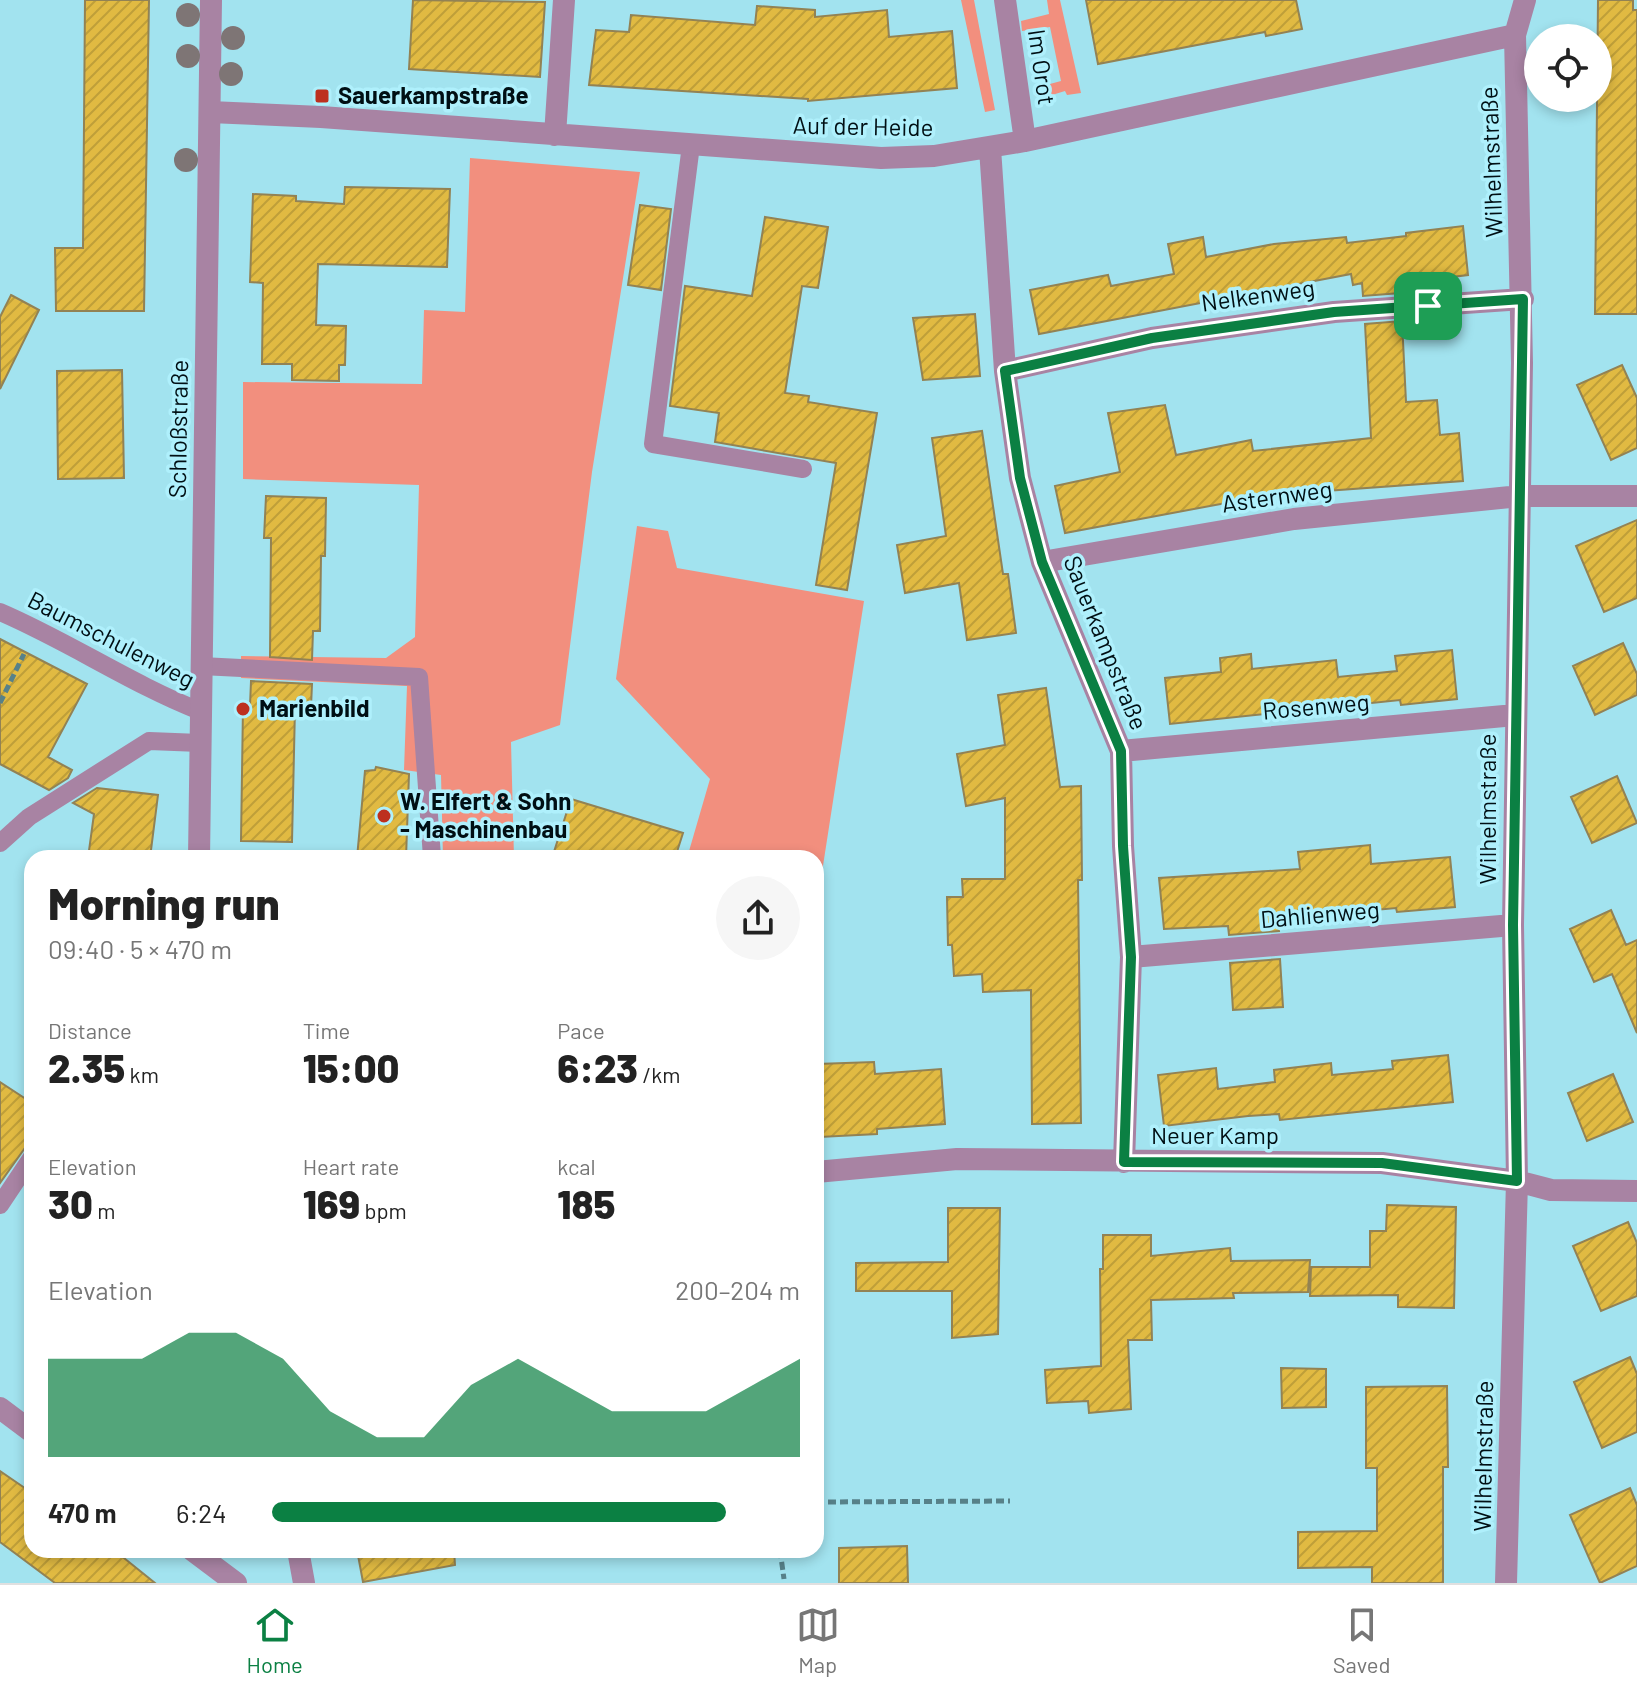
<!DOCTYPE html>
<html lang="en">
<head>
<meta charset="utf-8">
<style>
  body { margin:0; font-family:Barlow,sans-serif; background:#f6f6f6; color:#222; height:100vh; display:flex; flex-direction:column; font-size:30px; white-space:nowrap }
  * { box-sizing:border-box; margin:0 }
  p { font-size:26px; color:#767676 }
  .icon { flex:none; width:44px; height:44px; fill:none; stroke:currentColor; stroke-width:2; stroke-linecap:round; stroke-linejoin:round }
  .map { position:relative; flex:1; overflow:hidden }
  .side { position:absolute; left:24px; top:850px; width:800px; height:708px; display:flex; flex-direction:column; background:#fff; border-radius:24px; box-shadow:0 4px 12px #0003 }
  .side>* { flex:none }
  .buttons { position:absolute; left:1524px; top:24px; display:grid; gap:16px }
  .buttons a { display:grid; place-items:center; width:88px; height:88px; border-radius:50%; background:#fff; box-shadow:0 4px 12px #0003; font-size:40px }
  .pin { position:absolute; display:grid; place-items:center; width:68px; height:68px; color:#fff; margin:-34px; border-radius:16px; box-shadow:0 4px 12px #0006 }
  .round { display:grid; place-items:center; flex:none; width:84px; height:84px; border-radius:42px; background:#f6f6f6 }
  .head { display:flex; align-items:center; justify-content:space-between; height:136px; padding:0 24px }
  h1 { font-size:44px; font-weight:800; line-height:60px }
  .stats { display:grid; grid-template-columns:repeat(3,1fr); gap:12px; height:136px; padding:8px 24px }
  .stats div { display:grid; align-content:center }
  .stats b { font-size:40px; font-weight:800 }
  .stats small { font-size:22px; font-weight:400 }
  .stats p { font-size:22px }
  .chart { height:224px; padding:16px 24px }
  .chart p { display:flex; justify-content:space-between }
  .chart svg { width:100%; height:144px; margin-top:8px; fill:#0b8043; opacity:.7 }
  ul { padding:0 24px; list-style:none; font-size:26px }
  li { display:grid; grid-template-columns:128px 96px 1fr; align-items:center; height:60px }
  li i { height:20px; border-radius:10px; background:#0b8043 }
  .dock { display:flex; justify-content:space-around; align-items:center; height:112px; border-top:2px solid #e0e0e0; background:#fff; font-size:22px; color:#767676 }
  .dock a { display:grid; justify-items:center; gap:4px }
  .dock .current { color:#0b8043 }
  .map>svg:first-child { display:block }
</style>
</head>
<body>
<div class="map">
<svg width="1637" height="1583" viewBox="0 0 1637 1583">
  <defs>
    <pattern id="building-hatch" width="6" height="6" patternUnits="userSpaceOnUse" patternTransform="scale(2)"><rect width="6" height="6" fill="#e1ba42"/><path d="M-1 1l2-2M0 6l6-6M5 7l2-2" fill="none" stroke="#bf9f39"/></pattern>
  </defs>
  <rect width="100%" height="100%" fill="#a2e3ef"/>
  <path fill="#f28f7e" d="M961,0H974L995,110L985,112Z
    M1047,0H1060L1081,93L1067,95L1065,91L1039,99L1034,95L1035,88L1061,81L1050,27L1022,31L1021,21L1049,14Z
    M470,158L640,172L592,472L560,725L511,742L514,858H443L441,775L404,770L407,686L241,678V656L386,658L415,637L419,485L243,479V382L422,384L424,310L465,312Z
    M637,526L668,531L677,568L864,601L816,911V858H687L710,779L616,679Z"/>
  <path fill="url(#building-hatch)" stroke="#928254" stroke-width="2" d="M85,0H149L144,311H56L55,248H83Z
    M413,0L545,2L540,77L409,69Z
    M1086,0H1296L1302,29L1266,36L1265,32L1098,64Z
    M1598,0H1633V10H1637V314H1595Z
    M757,6L815,10V17L887,10L889,37L952,31L957,88L808,101V99L589,85L596,30L629,32L631,15L755,25Z
    M345,187L450,189L447,267L318,264L316,325L346,326L345,365H339V381L292,380V364H262L263,283L250,282L253,194L296,196V201L344,204Z
    M640,205L671,209L661,290L628,285Z
    M765,217L828,227L818,288L802,286L785,393L809,396L808,402L877,413L847,590L816,585L836,463L715,442L719,413L670,406L685,286L752,296Z
    M1463,226L1468,275L1400,283V293L1363,296L1362,283L1353,285L1351,274L1039,334L1030,290L1108,275L1111,286L1174,274L1168,244L1203,237L1206,257L1274,244L1346,237L1347,243L1406,236V233Z
    M11,295L39,310L0,389V317Z
    M975,314L980,376L923,380L913,318Z
    M1402,321L1406,402L1437,400L1440,435L1459,433L1463,481L1269,495L1065,533L1055,486L1120,472L1108,413L1165,405L1176,455L1251,440L1253,451L1371,438L1365,324Z
    M1622,365L1637,398V448L1611,460L1577,385Z
    M122,370L124,478L58,479L57,371Z
    M982,431L1003,574H1008L1016,633L967,640L959,583L905,593L897,545L946,536L932,438Z
    M266,496L326,498L325,556H321L320,631H313L312,660L270,657L271,538H264Z
    M1637,520V598L1604,612L1576,546Z
    M0,639L87,684L48,757L72,770L68,778L49,790L0,764Z
    M1623,643L1637,674V695L1595,715L1573,666Z
    M1452,650L1457,699L1401,705L1400,700L1170,724L1165,678L1221,672L1220,658L1251,654L1252,669L1336,660L1338,677L1397,671L1395,656Z
    M251,681L312,684L311,707H295L292,842L241,841L243,706H250Z
    M1046,688L1060,787L1081,786L1082,880H1078L1081,1123L1032,1124L1031,990L983,992L982,974L954,976L952,945H948L947,897H963L962,879H1005V798L966,806L957,754L1005,745L998,695Z
    M376,767L409,774L406,858H357L365,771L375,770Z
    M1617,776L1637,823L1592,843L1571,797Z
    M97,788L158,795L150,858H88L94,814L73,803Z
    M571,799L683,833L675,858H552Z
    M1370,845L1371,864L1450,857L1455,907L1397,912L1396,908L1278,919L1279,931L1229,935L1228,926L1164,929L1159,878L1300,869L1298,852Z
    M1611,910L1626,945L1637,940V1033L1612,974L1594,982L1570,929Z
    M1280,959L1283,1007L1233,1010L1230,963Z
    M1448,1055L1453,1102L1280,1120L1279,1114L1248,1116L1164,1126L1158,1075L1216,1068L1218,1089L1275,1082L1274,1070L1331,1063L1332,1075L1393,1069L1392,1061Z
    M874,1062L875,1074L941,1069L945,1124L877,1129V1134L820,1137L817,1064Z
    M1613,1074L1633,1122L1587,1141L1568,1093Z
    M0,1082L32,1103V1138L0,1183Z
    M1387,1205L1456,1207L1454,1308L1398,1307V1295L1310,1296L1311,1267H1370V1231H1386Z
    M948,1208H1000L998,1334L952,1338V1291H856V1263L948,1262Z
    M1628,1222L1637,1243V1296L1601,1311L1573,1246Z
    M1103,1235H1151V1256L1230,1248L1231,1261L1310,1260L1308,1292L1233,1293L1234,1298L1151,1300L1152,1340H1128L1131,1409L1089,1413L1088,1401L1047,1403L1045,1370L1101,1366L1100,1269H1103Z
    M1630,1357L1637,1374V1432L1602,1448L1574,1382Z
    M1281,1368L1326,1369V1407L1282,1408Z
    M1447,1386L1448,1467H1443V1583H1372V1567L1298,1568V1532L1377,1531V1468H1366V1387Z
    M0,1471L32,1493V1550H114L155,1583H55L0,1542Z
    M1630,1488L1637,1505V1566L1600,1583L1570,1515Z
    M907,1546L908,1583H839V1548Z
    M357,1550H454L455,1565L363,1582Z"/>
  <g fill="none" stroke-linecap="round" stroke-linejoin="round">
    <path stroke="#578189" stroke-width="5" stroke-dasharray="8 4" stroke-linecap="butt" d="M0,703L24,654
      M816,1502L1010,1501
      M780,1550L784,1579"/>
    <path stroke="#a883a3" stroke-width="18" d="M691,145L653,444L803,469
      M0,612C68,641 131,684 200,711
      M201,666L419,677L432,857
      M0,843L29,817L149,741L200,743
      M0,1205L32,1157"/>
    <path stroke="#a883a3" stroke-width="22" d="M1005,0L1025,141
      M210,112L321,117L881,158L934,156L1025,141L1515,35
      M555,135L564,0
      M990,148L1005,371L1020,478L1042,562L1121,751L1123,846L1131,957L1124,1162
      M1005,371L1152,338L1334,312L1523,299
      M1042,562L1294,519L1520,496H1637
      M1121,751L1515,715
      M199,858L211,0
      M1131,957L1513,925
      M816,1172L957,1159L1382,1163L1517,1181L1551,1190L1637,1191
      M0,1408L32,1432
      M192,1550L236,1583
      M298,1550L304,1583
      M1506,1583L1517,1181L1513,925L1522,363L1515,35L1525,0"/>
  </g>
  <g fill="#7e7575">
    <circle cx="188" cy="15" r="12"/>
    <circle cx="233" cy="38" r="12"/>
    <circle cx="188" cy="56" r="12"/>
    <circle cx="231" cy="74" r="12"/>
    <circle cx="186" cy="160" r="12"/>
  </g>
  <g fill="none" stroke-linecap="round" stroke-linejoin="round">
    <defs>
      <path id="route" d="M1523,299L1513,925L1517,1181L1382,1163L1124,1162L1131,957L1123,846L1121,751L1042,562L1020,478L1005,371L1152,338L1334,312Z"/>
    </defs>
    <use href="#route" stroke="#fff" stroke-width="16"/>
    <use href="#route" stroke="#0b8043" stroke-width="10"/>
  </g>
  <g fill="#bd301f" stroke="#aff0fc" stroke-width="3">
    <rect x="314" y="88" width="16" height="16" rx="4"/>
    <circle cx="243" cy="709" r="8"/>
    <circle cx="384" cy="816" r="8"/>
  </g>
  <g text-anchor="middle" stroke-width="7" stroke-linejoin="round" paint-order="stroke">
    <g font-size="24" fill="#000f14" stroke="#aff0fc">
      <text transform="translate(1041 67) rotate(82)" y="8">Im Orot</text>
      <text transform="translate(863 127) rotate(1)" y="8">Auf der Heide</text>
      <text transform="translate(1492 162) rotate(-92)" y="8">Wilhelmstraße</text>
      <text transform="translate(1258 296) rotate(-8)" y="8">Nelkenweg</text>
      <text transform="translate(179 429) rotate(-89)" y="8">Schloßstraße</text>
      <text transform="translate(1277 497) rotate(-8)" y="8">Asternweg</text>
      <text transform="translate(111 640) rotate(27)" y="8">Baumschulenweg</text>
      <text transform="translate(1105 643) rotate(68)" y="8">Sauerkampstraße</text>
      <text transform="translate(1316 707) rotate(-5)" y="8">Rosenweg</text>
      <text transform="translate(1488 809) rotate(-90)" y="8">Wilhelmstraße</text>
      <text transform="translate(1320 915) rotate(-5)" y="8">Dahlienweg</text>
      <text x="1215" y="1144">Neuer Kamp</text>
      <text transform="translate(1484 1456) rotate(-89)" y="8">Wilhelmstraße</text>
    </g>
    <g font-size="24" font-weight="bold" fill="#000f14" stroke="#aff0fc" text-anchor="start">
      <text x="338" y="104">Sauerkampstraße</text>
      <text x="259" y="717">Marienbild</text>
      <text x="400" y="810">W. Elfert &amp; Sohn<tspan x="400" dy="28">- Maschinenbau</tspan></text>
    </g>
  </g>
</svg>
<div class="buttons">
<a><svg class="icon" aria-label="locate" viewBox="0 0 24 24"><circle cx="12" cy="12" r="6"/><path d="M12 2v4M12 18v4M2 12h4M18 12h4"/></svg></a>
</div>
<div class="pin" style="left:1428px;top:306px;background:#1e9e55"><svg class="icon" aria-label="arrive" viewBox="0 0 24 24"><path d="M6 21V4h12l-3 4 3 4H6"/></svg></div>
<section class="side">
<div class="head"><div><h1>Morning run</h1><p>09:40 · 5 × 470 m</p></div><a class="round"><svg class="icon" aria-label="share" viewBox="0 0 24 24"><path d="M12 15V3M7 8l5-5 5 5M5 13v7h14v-7"/></svg></a></div>
<div class="stats">
<div><p>Distance</p><b>2.35<small> km</small></b></div>
<div><p>Time</p><b>15:00</b></div>
<div><p>Pace</p><b>6:23<small> /km</small></b></div>
</div>
<div class="stats">
<div><p>Elevation</p><b>30<small> m</small></b></div>
<div><p>Heart rate</p><b>169<small> bpm</small></b></div>
<div><p>kcal</p><b>185</b></div>
</div>
<div class="chart"><p><span>Elevation</span>200–204 m</p>
<svg viewBox="0 0 160 44" preserveAspectRatio="none"><path d="M0 44V14L10 14L20 14L30 6L40 6L50 14L60 30L70 38L80 38L90 22L100 14L110 22L120 30L130 30L140 30L150 22L160 14V44z"/></svg>
</div>
<ul>
<li><b>470 m</b>6:24<i style="width:86%"></i></li>
</ul>
</section>
</div>
<nav class="dock">
<a class="current"><svg class="icon" aria-label="home" viewBox="0 0 24 24"><path d="M3 11l9-7 9 7M6 9v11h12V9"/></svg>Home</a>
<a><svg class="icon" aria-label="map" viewBox="0 0 24 24"><path d="M3 6l6-2 6 2 6-2v14l-6 2-6-2-6 2zM9 4v14M15 6v14"/></svg>Map</a>
<a><svg class="icon" aria-label="saved" viewBox="0 0 24 24"><path d="M7 4h10v16l-5-4-5 4z"/></svg>Saved</a>
</nav>
</body>
</html>
